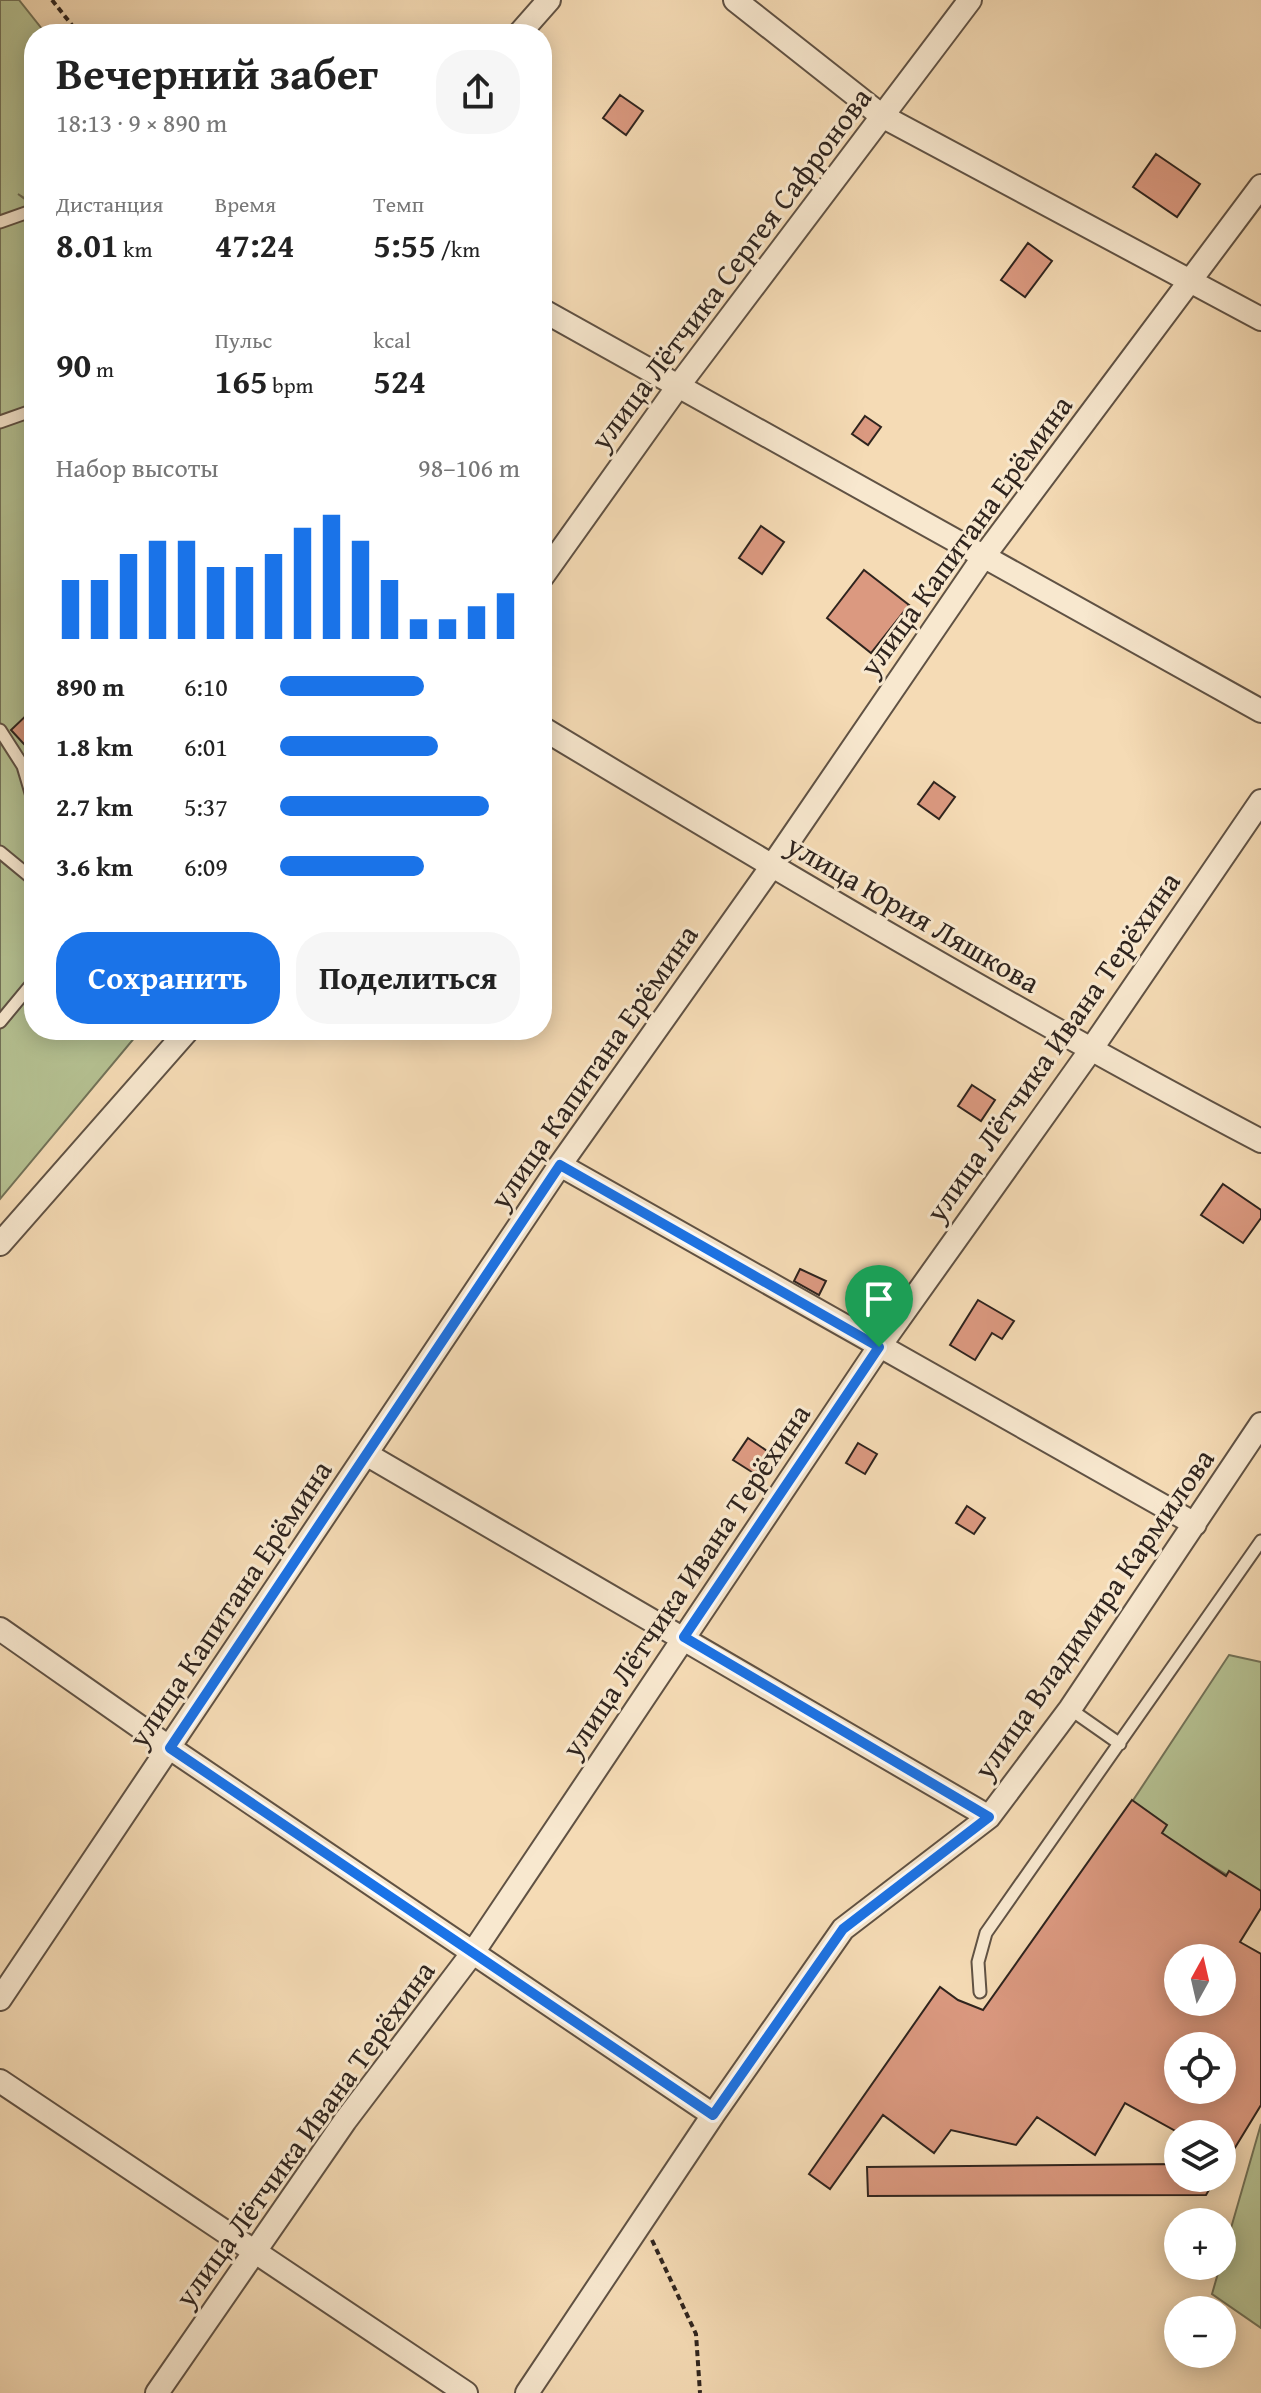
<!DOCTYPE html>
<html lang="ru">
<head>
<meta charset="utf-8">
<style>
  body { margin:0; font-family:"Gentium Book Plus",serif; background:#f6f6f6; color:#222; height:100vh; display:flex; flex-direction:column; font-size:30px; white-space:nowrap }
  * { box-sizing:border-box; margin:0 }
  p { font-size:26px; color:#767676 }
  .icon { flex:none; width:44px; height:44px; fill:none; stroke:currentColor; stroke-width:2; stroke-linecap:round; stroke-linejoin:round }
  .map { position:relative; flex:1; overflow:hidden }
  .drawer { position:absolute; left:24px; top:24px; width:528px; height:1016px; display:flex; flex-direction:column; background:#fff; border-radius:32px; box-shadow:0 4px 20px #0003 }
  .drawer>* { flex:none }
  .needle { width:52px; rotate:8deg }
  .controls { position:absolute; left:1164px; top:1944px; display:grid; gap:16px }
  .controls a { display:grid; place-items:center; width:72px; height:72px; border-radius:50%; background:#fff; box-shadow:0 4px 20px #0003; font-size:40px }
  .pin { position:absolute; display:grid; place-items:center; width:68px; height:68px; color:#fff; margin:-82px -34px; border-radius:50% 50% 50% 0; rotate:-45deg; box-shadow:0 0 8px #0007 }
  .pin .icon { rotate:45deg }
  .round { display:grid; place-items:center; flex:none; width:84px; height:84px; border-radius:32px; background:#f6f6f6 }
  .headline { display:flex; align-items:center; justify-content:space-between; height:136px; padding:0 32px }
  h1 { font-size:44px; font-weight:700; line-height:60px }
  .metrics { display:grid; grid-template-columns:repeat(3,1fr); gap:12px; height:136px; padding:8px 32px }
  .metrics div { display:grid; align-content:center }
  .metrics b { font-size:34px; font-weight:700 }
  .metrics small { font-size:22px; font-weight:400 }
  .metrics p { font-size:22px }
  .chart { height:224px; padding:16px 32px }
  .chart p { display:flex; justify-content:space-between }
  .chart svg { width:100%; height:144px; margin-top:8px; stroke:#1a73e8; stroke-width:6 }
  .cta { display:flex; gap:16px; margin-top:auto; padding:16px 32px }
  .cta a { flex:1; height:92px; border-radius:32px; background:#1a73e8; color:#fff; font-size:32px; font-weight:700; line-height:92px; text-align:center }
  .cta a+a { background:#f6f6f6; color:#222 }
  ul { padding:0 32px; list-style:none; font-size:26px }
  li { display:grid; grid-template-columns:128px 96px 1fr; align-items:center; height:60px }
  li i { height:20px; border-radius:10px; background:#1a73e8 }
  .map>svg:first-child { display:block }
</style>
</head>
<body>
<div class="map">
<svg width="1261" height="2393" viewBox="0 0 1261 2393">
  <rect width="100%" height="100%" fill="#f5dbb5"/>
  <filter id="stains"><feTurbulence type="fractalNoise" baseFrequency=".0025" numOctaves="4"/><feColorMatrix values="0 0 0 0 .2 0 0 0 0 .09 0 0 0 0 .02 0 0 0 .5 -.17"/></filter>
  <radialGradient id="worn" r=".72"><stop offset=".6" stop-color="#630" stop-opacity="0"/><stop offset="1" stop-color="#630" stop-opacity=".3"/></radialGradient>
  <path fill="#b5c192" stroke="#727258" stroke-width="2" d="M0,0H19L46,34H34V204L18,194L34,206V1030H141L0,1199Z
    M1229,1655L1261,1662V1895L1124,1814Z
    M1261,2124V2328L1212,2294Z"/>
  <path fill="#db9980" stroke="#2f241e" stroke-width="2" fill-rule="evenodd" d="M620,95L643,111L626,135L603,118Z
    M1156,154L1200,184L1177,217L1133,187Z
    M1028,243L1052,261L1025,297L1001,280Z
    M865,416L881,427L868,445L852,434Z
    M761,526L784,542L762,574L739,558Z
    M864,570L909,605L871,653L827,618Z
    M34,708V755L11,730Z
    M934,782L955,797L939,819L918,804Z
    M972,1085L995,1100L981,1121L958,1106Z
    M1223,1184L1261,1210V1218L1243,1243L1201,1215Z
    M800,1269L826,1281L819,1295L794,1281Z
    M978,1300L1014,1321L1002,1339L992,1333L975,1360L950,1345Z
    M748,1438L770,1453L755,1474L733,1460Z
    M858,1443L877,1454L865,1474L846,1463Z
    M967,1506L985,1518L974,1534L956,1523Z
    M1132,1800L1167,1825L1162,1833L1226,1876L1229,1871L1261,1891V1908L1240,1942L1261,1954V2105L1222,2169V2134H1181L1125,2103L1095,2155L1037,2117L1016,2145L951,2130L934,2153L883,2115L830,2189L809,2174L940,1987L958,2000L983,2010ZM1178,1958H1222V2002H1178ZM1178,2046H1222V2090H1178Z
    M1178,2164V2178H1216L1206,2195L868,2196L867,2167Z"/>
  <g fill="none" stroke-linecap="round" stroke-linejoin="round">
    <defs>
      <path id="lane" d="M0,222L34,210
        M0,422L34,410
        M0,730L23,766L34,803
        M0,852L34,880
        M0,1022L34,981
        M1070,1709L1120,1744
        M980,1992L978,1962L986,1933L1261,1541"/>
      <path id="street" d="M735,0L882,116L1261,319
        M519,34L549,0
        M542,310L1261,711
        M542,577L679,385L970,0
        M542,728C779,871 1016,1012 1261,1141
        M560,1165L1195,1524
        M0,1244L188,1030
        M366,1454L989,1817
        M0,1629L170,1748L713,2115
        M0,1999L560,1165L772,866L984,556L1261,186
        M0,2081L466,2393
        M157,2393L345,2121L474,1951L879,1347L1090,1051L1261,801
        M527,2393L713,2115L843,1929L989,1817L1070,1709L1261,1424"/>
    </defs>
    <use href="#lane" stroke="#605244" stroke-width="15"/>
    <use href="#street" stroke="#605244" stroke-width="26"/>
    <path stroke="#2f241e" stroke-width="4" stroke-dasharray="6 4" stroke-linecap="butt" d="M52,0L79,34
      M652,2240L696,2334L700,2393"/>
    <use href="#lane" stroke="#f8e8cf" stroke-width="11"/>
    <use href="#street" stroke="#f8e8cf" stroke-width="22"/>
  </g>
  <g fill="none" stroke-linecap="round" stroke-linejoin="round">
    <defs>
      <path id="route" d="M560,1165L879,1347L684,1637L989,1817L843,1929L713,2115L170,1748Z"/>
    </defs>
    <use href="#route" stroke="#fff" stroke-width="16"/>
    <use href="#route" stroke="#1a73e8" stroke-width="10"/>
  </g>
  <g text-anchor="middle" stroke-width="6" stroke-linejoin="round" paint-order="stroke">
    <g font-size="30" fill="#2f241e" stroke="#f8e8cf">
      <text transform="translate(731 269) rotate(-53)" y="10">улица Лётчика Сергея Сафронова</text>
      <text transform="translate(966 536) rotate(-54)" y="10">улица Капитана Ерёмина</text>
      <text transform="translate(913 914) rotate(30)" y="10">улица Юрия Ляшкова</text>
      <text transform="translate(1053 1047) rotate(-55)" y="10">улица Лётчика Ивана Терёхина</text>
      <text transform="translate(594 1067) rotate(-55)" y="10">улица Капитана Ерёмина</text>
      <text transform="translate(686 1581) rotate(-56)" y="10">улица Лётчика Ивана Терёхина</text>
      <text transform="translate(230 1604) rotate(-56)" y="10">улица Капитана Ерёмина</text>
      <text transform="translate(1094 1614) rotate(-55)" y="10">улица Владимира Кармилова</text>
      <text transform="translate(305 2134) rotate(-54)" y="10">улица Лётчика Ивана Терёхина</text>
    </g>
  </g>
  <rect width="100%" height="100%" filter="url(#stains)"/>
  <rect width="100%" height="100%" fill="url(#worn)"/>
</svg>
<div class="controls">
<a><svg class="needle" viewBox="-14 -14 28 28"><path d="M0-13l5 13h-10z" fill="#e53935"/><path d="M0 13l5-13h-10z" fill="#767676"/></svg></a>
<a><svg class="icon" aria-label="locate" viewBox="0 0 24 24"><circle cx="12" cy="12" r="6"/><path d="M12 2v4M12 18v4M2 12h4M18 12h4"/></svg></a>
<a><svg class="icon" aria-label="layers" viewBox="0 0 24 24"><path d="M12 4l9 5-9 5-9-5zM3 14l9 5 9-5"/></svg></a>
<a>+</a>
<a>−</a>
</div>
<div class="pin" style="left:879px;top:1347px;background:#1e9e55"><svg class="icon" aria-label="arrive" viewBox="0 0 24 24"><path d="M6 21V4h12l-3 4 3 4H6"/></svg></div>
<section class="drawer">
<div class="headline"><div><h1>Вечерний забег</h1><p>18:13 · 9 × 890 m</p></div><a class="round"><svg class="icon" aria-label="share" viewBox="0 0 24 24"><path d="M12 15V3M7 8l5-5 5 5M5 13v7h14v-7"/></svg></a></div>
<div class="metrics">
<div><p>Дистанция</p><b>8.01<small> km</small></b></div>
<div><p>Время</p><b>47:24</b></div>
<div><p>Темп</p><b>5:55<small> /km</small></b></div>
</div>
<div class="metrics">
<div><b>90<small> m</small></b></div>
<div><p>Пульс</p><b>165<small> bpm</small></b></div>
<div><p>kcal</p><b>524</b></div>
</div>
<div class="chart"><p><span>Набор высоты</span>98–106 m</p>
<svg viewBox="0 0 160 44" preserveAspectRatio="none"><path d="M5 44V26M15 44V26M25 44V18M35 44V14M45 44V14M55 44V22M65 44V22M75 44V18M85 44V10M95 44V6M105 44V14M115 44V26M125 44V38M135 44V38M145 44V34M155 44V30"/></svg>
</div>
<ul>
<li><b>890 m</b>6:10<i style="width:60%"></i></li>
<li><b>1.8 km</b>6:01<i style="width:66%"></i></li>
<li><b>2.7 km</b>5:37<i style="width:87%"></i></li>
<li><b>3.6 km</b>6:09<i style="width:60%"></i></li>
</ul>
<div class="cta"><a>Сохранить</a><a>Поделиться</a></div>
</section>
</div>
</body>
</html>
